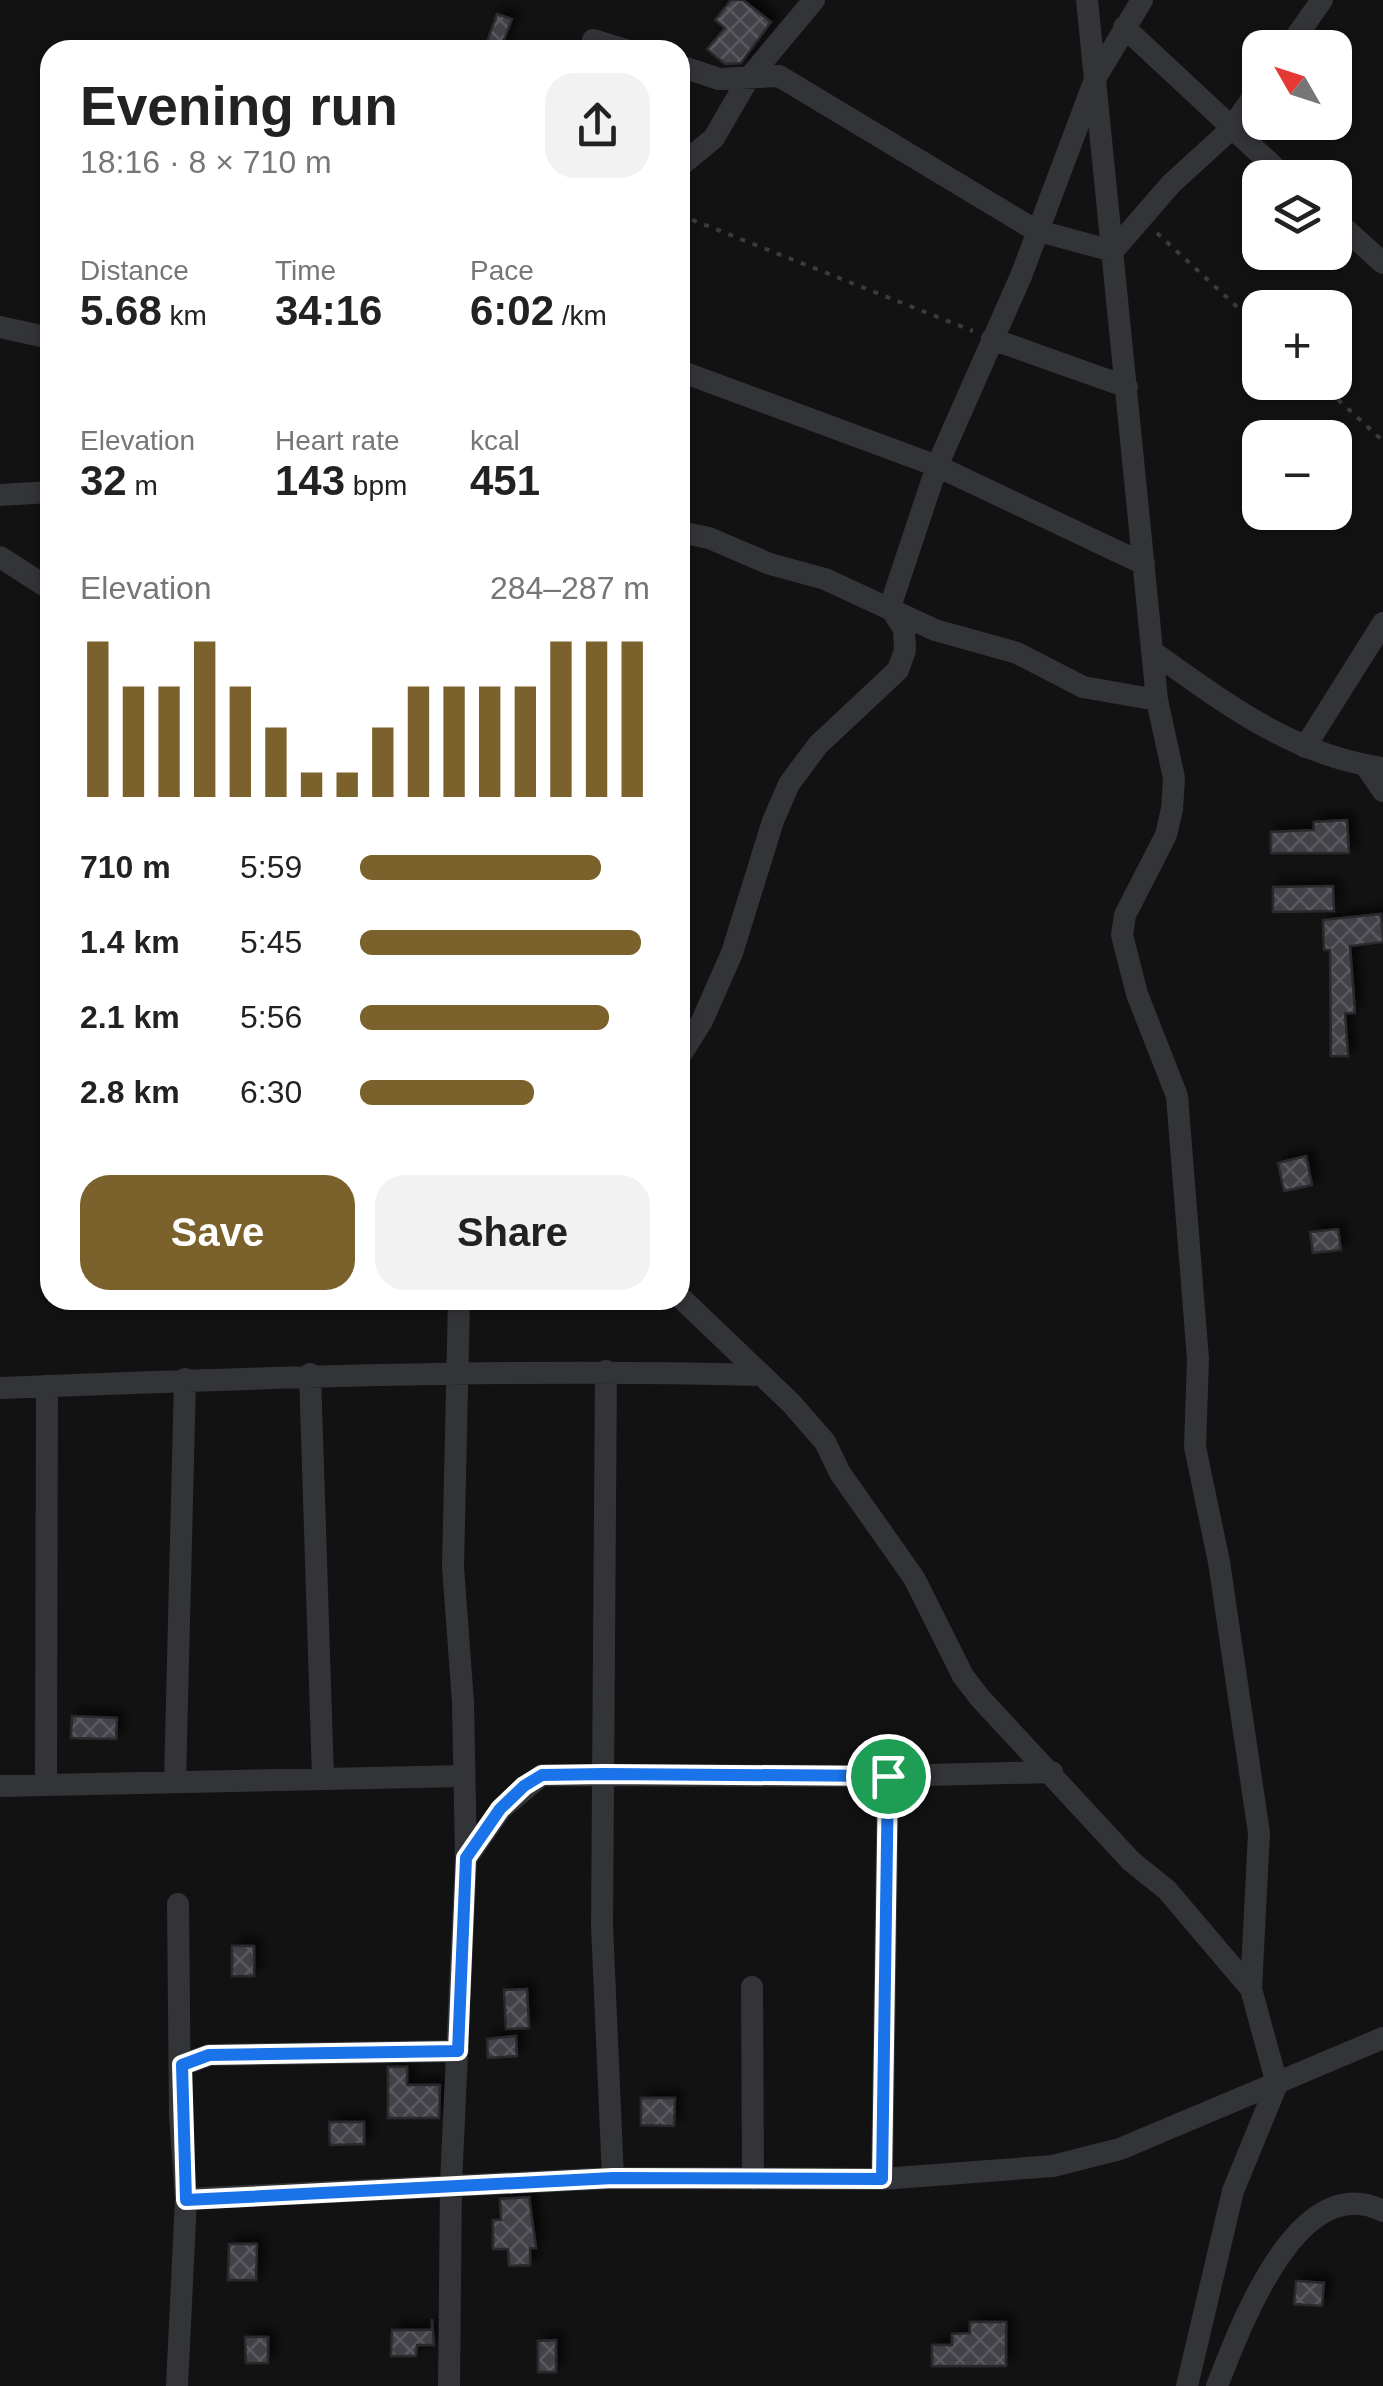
<!DOCTYPE html>
<html lang="en">
<head>
<meta charset="utf-8">
<style>
  body { margin:0; font-family:Helvetica,sans-serif; background:#f2f2f2; color:#222; height:100vh; display:flex; flex-direction:column; font-size:38px; white-space:nowrap }
  * { box-sizing:border-box; margin:0 }
  p { font-size:32px; color:#767676 }
  .icon { flex:none; width:55px; height:55px; fill:none; stroke:currentColor; stroke-width:2; stroke-linecap:round; stroke-linejoin:round }
  .map { position:relative; flex:1; overflow:hidden }
  .drawer { position:absolute; left:40px; top:40px; width:650px; height:1270px; display:flex; flex-direction:column; background:#fff; border-radius:30px; box-shadow:0 2px 8px #0004 }
  .drawer>* { flex:none }
  .needle { width:65px; rotate:309deg }
  .controls { position:absolute; left:1242px; top:30px; display:grid; gap:20px }
  .controls a { display:grid; place-items:center; width:110px; height:110px; border-radius:20px; background:#fff; box-shadow:0 2px 8px #0004; font-size:50px }
  .pin { position:absolute; display:grid; place-items:center; width:85px; height:85px; color:#fff; margin:-42px; border:5px solid #fff; border-radius:50%; box-shadow:0 2px 10px #0007 }
  .round { display:grid; place-items:center; flex:none; width:105px; height:105px; border-radius:30px; background:#f2f2f2 }
  .headline { display:flex; align-items:center; justify-content:space-between; height:170px; padding:0 40px }
  h1 { font-size:55px; font-weight:600; line-height:75px }
  .metrics { display:grid; grid-template-columns:repeat(3,1fr); gap:15px; height:170px; padding:10px 40px }
  .metrics div { display:grid; align-content:center }
  .metrics b { font-size:42px; font-weight:600 }
  .metrics small { font-size:28px; font-weight:400 }
  .metrics p { font-size:28px }
  .chart { height:280px; padding:20px 40px }
  .chart p { display:flex; justify-content:space-between }
  .chart svg { width:100%; height:180px; margin-top:10px; stroke:#7b612b; stroke-width:6 }
  .action { display:flex; gap:20px; margin-top:auto; padding:20px 40px }
  .action a { flex:1; height:115px; border-radius:30px; background:#7b612b; color:#fff; font-size:40px; font-weight:600; line-height:115px; text-align:center }
  .action a+a { background:#f2f2f2; color:#222 }
  ul { padding:0 40px; list-style:none; font-size:32px }
  li { display:grid; grid-template-columns:160px 120px 1fr; align-items:center; height:75px }
  li i { height:25px; border-radius:12px; background:#7b612b }
  .map>svg:first-child { display:block }
</style>
</head>
<body>
<div class="map">
<svg width="1383" height="2386" viewBox="0 0 1383 2386">
  <defs>
    <pattern id="building-cross-hatch" width="8" height="8" patternUnits="userSpaceOnUse" patternTransform="scale(2.5)"><rect width="8" height="8" fill="#414246"/><path d="M0 0l8 8M0 8l8-8" fill="none" stroke="#595a5e"/></pattern>
    <filter id="shadow"><feDropShadow dx="7" dy="-7" stdDeviation="5" flood-color="#0009"/></filter>
  </defs>
  <rect width="100%" height="100%" fill="#121213"/>
  <path fill="url(#building-cross-hatch)" stroke="#2c2c2f" stroke-width="2.5" filter="url(#shadow)" d="M731,0H743L771,22L741,63L725,64L707,49L725,28L715,20Z
    M497,14L512,19L500,50H484Z
    M1347,820L1349,853H1271V832L1314,830V822Z
    M1333,886L1334,911L1273,912V887Z
    M1381,914L1383,942L1350,946L1355,1013H1345L1348,1056H1331L1330,950H1324L1323,920Z
    M1306,1156L1312,1185L1284,1191L1278,1163Z
    M1338,1229L1341,1250L1313,1253L1310,1232Z
    M72,1716L117,1718L116,1739L71,1738Z
    M232,1946H254V1976H232Z
    M527,1989L529,2028L506,2029L504,1990Z
    M516,2036L517,2056L488,2058L487,2039Z
    M388,2067H407V2085H440L439,2118H388Z
    M641,2098H675L674,2126L641,2125Z
    M329,2122H364V2144L330,2145Z
    M529,2197L536,2248H530V2265L509,2266L508,2249H493V2220H501L500,2199Z
    M229,2244H257L256,2280H228Z
    M1296,2281L1324,2283L1322,2306L1294,2304Z
    M432,2319L434,2345H417L416,2356H391L392,2330H432Z
    M970,2322H1006V2366H932V2345H952V2334L970,2333Z
    M245,2337H268V2363H246Z
    M556,2340V2372H538V2341Z"/>
  <g fill="none" stroke-linecap="round" stroke-linejoin="round">
    <path stroke="#393b3f" stroke-width="4" stroke-dasharray="5 8" stroke-linecap="butt" d="M680,215L973,331
      M1157,233L1260,328
      M1319,382L1383,441"/>
    <path stroke="#333438" stroke-width="22" d="M1087,0L1157,700L1174,778L1172,809L1166,835L1125,915L1122,935L1137,994L1177,1096L1198,1359L1195,1447L1219,1562L1259,1833L1251,1989
      M1124,27L1286,178
      M593,40L626,50
      M1288,48L1322,0
      M680,66L719,79L779,76L1035,230L1113,251L1171,184L1230,130L1260,87
      M680,166L714,138L748,79L814,0
      M1335,220L1383,263
      M0,327L50,338
      M992,339L1127,387
      M680,371L937,466L1144,564
      M0,495L50,492
      M680,532L709,538L770,564L825,579L935,630L1017,653L1083,687L1157,700
      M0,557L50,589
      M1153,652C1225,703 1292,755 1383,768
      M1305,747L1383,623
      M1365,765L1383,791
      M680,1056L702,1021L732,953L773,821L789,784L818,745L898,670L905,650L904,629L890,607L937,466L1021,276L1096,77L1142,0
      M680,1297L791,1403L825,1442L840,1473L914,1578L963,1676L980,1698L1131,1861L1167,1890L1251,1989L1277,2084L1233,2191L1187,2386
      M606,1371L602,1925L613,2178
      M310,1374L323,1778
      M0,1388C253,1378 505,1368 758,1375
      M46,1782L47,1386
      M175,1782L185,1379
      M0,1786L464,1776
      M466,1859L501,1809L542,1775L888,1776L1052,1772
      M752,1987L753,2179
      M182,2065L209,2055L458,2051
      M882,2179L888,1776
      M186,2199L613,2178L882,2179L1053,2166L1120,2149L1383,2038
      M177,2386L186,2199L180,2115L178,1904
      M449,2386L451,2183L466,1859L463,1702L453,1567L459,1300
      M1217,2386C1240,2328 1298,2167 1383,2211"/>
  </g>
  <g fill="none" stroke-linecap="round" stroke-linejoin="round">
    <defs>
      <path id="route" d="M604,1774L888,1776L882,2179L613,2178L186,2200L182,2065L209,2055L458,2051L466,1858L500,1809L524,1786L542,1775Z"/>
    </defs>
    <use href="#route" stroke="#fff" stroke-width="20"/>
    <use href="#route" stroke="#1a73e8" stroke-width="12"/>
  </g>
</svg>
<div class="controls">
<a><svg class="needle" viewBox="-14 -14 28 28"><path d="M0-13l5 13h-10z" fill="#e53935"/><path d="M0 13l5-13h-10z" fill="#767676"/></svg></a>
<a><svg class="icon" aria-label="layers" viewBox="0 0 24 24"><path d="M12 4l9 5-9 5-9-5zM3 14l9 5 9-5"/></svg></a>
<a>+</a>
<a>−</a>
</div>
<div class="pin" style="left:888px;top:1776px;background:#1e9e55"><svg class="icon" aria-label="arrive" viewBox="0 0 24 24"><path d="M6 21V4h12l-3 4 3 4H6"/></svg></div>
<section class="drawer">
<div class="headline"><div><h1>Evening run</h1><p>18:16 · 8 × 710 m</p></div><a class="round"><svg class="icon" aria-label="share" viewBox="0 0 24 24"><path d="M12 15V3M7 8l5-5 5 5M5 13v7h14v-7"/></svg></a></div>
<div class="metrics">
<div><p>Distance</p><b>5.68<small> km</small></b></div>
<div><p>Time</p><b>34:16</b></div>
<div><p>Pace</p><b>6:02<small> /km</small></b></div>
</div>
<div class="metrics">
<div><p>Elevation</p><b>32<small> m</small></b></div>
<div><p>Heart rate</p><b>143<small> bpm</small></b></div>
<div><p>kcal</p><b>451</b></div>
</div>
<div class="chart"><p><span>Elevation</span>284–287 m</p>
<svg viewBox="0 0 160 44" preserveAspectRatio="none"><path d="M5 44V6M15 44V17M25 44V17M35 44V6M45 44V17M55 44V27M65 44V38M75 44V38M85 44V27M95 44V17M105 44V17M115 44V17M125 44V17M135 44V6M145 44V6M155 44V6"/></svg>
</div>
<ul>
<li><b>710 m</b>5:59<i style="width:83%"></i></li>
<li><b>1.4 km</b>5:45<i style="width:97%"></i></li>
<li><b>2.1 km</b>5:56<i style="width:86%"></i></li>
<li><b>2.8 km</b>6:30<i style="width:60%"></i></li>
</ul>
<div class="action"><a>Save</a><a>Share</a></div>
</section>
</div>
</body>
</html>
